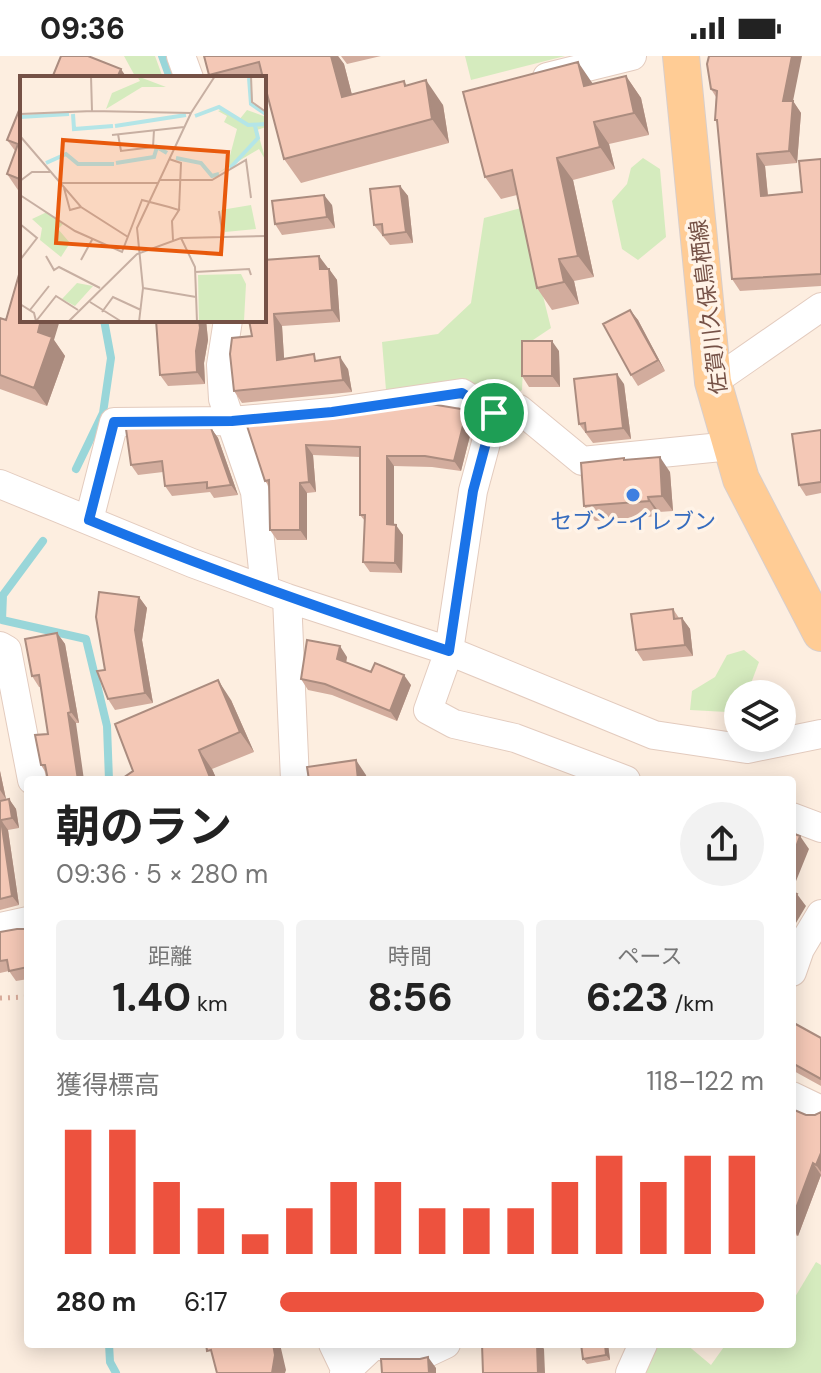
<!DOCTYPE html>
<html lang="ja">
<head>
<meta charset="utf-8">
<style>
  body { margin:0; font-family:"DM Sans","Noto Sans JP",sans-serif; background:#f2f2f2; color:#222; height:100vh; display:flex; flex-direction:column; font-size:30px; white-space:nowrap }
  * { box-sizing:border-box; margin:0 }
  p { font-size:26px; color:#767676 }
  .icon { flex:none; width:44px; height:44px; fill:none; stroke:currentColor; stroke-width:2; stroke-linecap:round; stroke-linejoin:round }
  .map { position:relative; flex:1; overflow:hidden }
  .panel { position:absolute; left:24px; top:720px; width:772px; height:572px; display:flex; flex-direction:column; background:#fff; border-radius:8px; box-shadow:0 4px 20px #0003 }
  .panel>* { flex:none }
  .buttons { position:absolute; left:724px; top:624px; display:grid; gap:16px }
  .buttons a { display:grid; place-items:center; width:72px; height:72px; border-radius:50%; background:#fff; box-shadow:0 4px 20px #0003; font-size:40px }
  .pin { position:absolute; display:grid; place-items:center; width:68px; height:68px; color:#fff; margin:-34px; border:4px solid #fff; border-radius:50%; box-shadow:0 2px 8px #0007 }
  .round { display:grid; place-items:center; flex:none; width:84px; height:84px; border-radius:42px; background:#f2f2f2 }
  .overview { display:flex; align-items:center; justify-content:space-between; height:136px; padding:0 32px }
  h1 { font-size:44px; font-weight:700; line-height:60px }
  .metrics { display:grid; grid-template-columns:repeat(3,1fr); gap:12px; height:136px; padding:8px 32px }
  .metrics div { display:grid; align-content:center; border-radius:8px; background:#f2f2f2; text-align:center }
  .metrics b { font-size:40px; font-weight:700 }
  .metrics small { font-size:22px; font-weight:400 }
  .metrics p { font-size:22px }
  .chart { height:224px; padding:16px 32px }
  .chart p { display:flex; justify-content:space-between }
  .chart svg { width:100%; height:144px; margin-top:8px; stroke:#ed523e; stroke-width:6 }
  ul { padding:0 32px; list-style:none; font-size:26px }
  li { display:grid; grid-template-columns:128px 96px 1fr; align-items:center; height:60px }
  li i { height:20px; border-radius:10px; background:#ed523e }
  .status { display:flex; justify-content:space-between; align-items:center; height:56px; padding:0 40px; background:#fff; direction:ltr }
  .status svg { height:22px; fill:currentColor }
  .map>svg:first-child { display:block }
</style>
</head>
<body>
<div class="status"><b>09:36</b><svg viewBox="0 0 49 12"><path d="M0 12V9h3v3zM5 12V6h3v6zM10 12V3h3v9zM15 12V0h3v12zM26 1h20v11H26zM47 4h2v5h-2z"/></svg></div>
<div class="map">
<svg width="821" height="1317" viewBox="0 0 821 1317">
  <rect width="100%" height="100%" fill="#fdeee0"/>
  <path fill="#d5ebbe" d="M124,0H155L163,22H136Z
    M465,0H565L471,24Z
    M643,102L660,113L666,181L638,204L622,193L612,145L627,128L631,112Z
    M521,152L551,272L524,290L522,334L508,344L464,328L386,334L382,286L438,278L471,247L484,162Z
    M744,594L759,606L747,638H738V646L727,656L690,654L692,635L715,621L727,599Z
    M816,1206L821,1209V1317H645L658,1288H686L711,1309L726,1288H792V1246Z"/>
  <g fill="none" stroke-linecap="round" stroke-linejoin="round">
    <path stroke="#99d6d9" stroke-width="8" d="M162,0L170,22
      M76,413L103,357L111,302L104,264
      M43,485L3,539L2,564L86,583L107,670L109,724
      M109,1288L110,1306L116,1317"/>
    <defs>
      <path id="minor" d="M181,0L189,22
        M547,21L632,0
        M228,264L221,309L223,343L255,436L265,533
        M713,326L821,251
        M0,428L192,507L287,542L449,595L654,679L747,693L821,678
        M89,464L114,366L232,365L332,356L462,337L494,357
        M287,542L295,724
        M0,590L7,594L32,724
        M626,724L515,682L454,668L428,654L449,595L473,435L494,357L519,353L582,405L731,390
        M792,761L821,772
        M0,871L28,865
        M792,916L800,893L821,858
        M792,1040L821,1054
        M333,1288L346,1315
        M386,1288L392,1297H427L446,1288
        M344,1317L375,1288
        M630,1317L643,1288"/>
      <path id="major" d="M681,0L713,326L741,423L821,577"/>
    </defs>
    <use href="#minor" stroke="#e3cbbe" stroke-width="30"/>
    <use href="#major" stroke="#d8cecb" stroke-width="38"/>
    <path stroke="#d8ab9a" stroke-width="5" stroke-dasharray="2 6" stroke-linecap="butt" d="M0,942L28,941"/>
    <use href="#minor" stroke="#fff" stroke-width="28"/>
    <use href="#major" stroke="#ffcc95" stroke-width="36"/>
  </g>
  <path fill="#d2ac9d" d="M204,0H338L344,8L352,39L404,25L407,30L443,49L449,87L301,127L284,103L266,33H264V22H211L209,19Z
    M341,0H381L347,8Z
    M626,20L641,42L649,79L609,88L615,113L573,124L594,221L574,225L579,248L552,254L537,232L517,139L501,143L485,121L593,28Z
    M711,33L793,45L801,57L797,107L765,110L768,139L802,136L821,103V230L740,235L732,223L718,68L715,64L716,41Z
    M22,47V124L16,96L7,84Z
    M7,118L22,124V137H20Z
    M400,130L408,140L413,187L390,189L374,169Z
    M332,149L335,172L282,179L275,168Z
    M328,213H329L337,224L340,266L282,270L284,303L319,305L348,313L352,336L242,347L234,335L252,280L249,264Z
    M630,254L638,264L665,315L638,330L631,319Z
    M0,262L54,284L65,300L47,350L0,333Z
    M156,264H206L208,284L204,307L205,328L168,330L160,319Z
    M559,295L560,331H529L522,320Z
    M624,328L631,383L593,387L579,368Z
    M467,354L474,364L461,415L432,411L394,410V469L403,479L402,517L370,516L363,506L365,465L360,459V401L313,399L316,436L307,437V484H277L270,474L269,430L265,425L247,370Z
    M211,372L218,382L238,439L214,442L210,436L172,440L165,430L163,416L138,419L131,409Z
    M821,374V437L806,440L799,429Z
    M625,404L670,416L673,455L659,456V460L595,465L584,450Z
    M139,541L147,552L142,584L153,647L115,654L108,643L105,614Z
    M673,553L679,562H682L690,573L693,600L643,605L636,594Z
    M57,577L65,588L79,667H76L46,717L41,709L48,678L41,631H39L32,620Z
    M347,601L346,606L371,616L411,629L397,665L332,639L308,634L301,623Z
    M231,644L254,696L212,713L217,724H120Z
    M0,715L6,743L1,744L9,743L16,753L19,772L8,774L19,849L0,854Z
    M28,873V923L16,925L9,915L0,917V876Z
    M792,966L821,982V1030L792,1014Z
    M792,1053L806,1059H815L821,1056V1119L798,1180L792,1178Z
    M581,1288H608L610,1304L587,1308L583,1303Z"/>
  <path fill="#ab8c7f" d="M331,0H338L344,8L359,66L342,41Z
    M792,0H802L793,45L801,57L797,107L789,95L783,45Z
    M578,6L593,28L584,30Z
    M121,13L127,22H117Z
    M626,20L641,42L649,79L634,57Z
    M426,24L443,49L449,87L432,63Z
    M594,66L609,88L615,113L600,91Z
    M757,98L765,110L769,152L761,140Z
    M557,102L573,124L594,221L578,200Z
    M400,130L408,140L413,187L406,176Z
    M324,139L332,149L335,172L327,161Z
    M319,200L328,212L320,213Z
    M559,203L574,225L579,248L564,226Z
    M329,213L337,224L340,266L332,254Z
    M630,254L638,264L665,315L658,304Z
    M274,258L282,270L285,316L277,304Z
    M41,264H60L54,284L65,300L47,350L34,332L38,276Z
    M199,264H206L208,284L204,307L205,328L197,316L196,295Z
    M552,285L559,295L560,331L552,320Z
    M340,301L348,313L352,336L343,324Z
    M617,318L624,328L631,383L623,372Z
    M467,354L474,364L461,415L454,405Z
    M211,372L218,382L238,439L231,429Z
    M306,389L313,399L316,436L309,426Z
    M387,400L394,410V478L387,468Z
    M660,401L670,416L673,455L662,440Z
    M300,427L307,437V484L300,474Z
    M648,441L659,456V460L649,445Z
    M396,469L403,479L402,517L395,507Z
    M139,541L147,552L142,584L153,647L145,637L135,574Z
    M682,562L690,573L693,600L685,589Z
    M57,577L65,588L79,667L71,656Z
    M340,590L347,601L345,613L337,603Z
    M404,619L411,629L397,665L390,655Z
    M218,624L231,644L254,696L240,676Z
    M68,657L76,667L84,724H78Z
    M199,694L212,713L217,724H211Z
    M356,704L366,719L367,724H358Z
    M0,715L6,743L0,734Z
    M9,743L16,753L19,772L12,762Z
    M1,764L8,774L19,849L12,840Z
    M800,780L809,793L792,835V802Z
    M797,838L806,850L793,872L792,847Z
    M821,1097V1116L816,1109Z
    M813,1107L821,1119L798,1180L792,1171V1163Z
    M273,1288H280L286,1314L285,1317H272Z
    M537,1288H541L544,1293L545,1317H538Z
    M605,1288H608L610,1304L606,1299Z
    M428,1301L436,1312V1317H429Z"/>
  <path fill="#f4c8b6" stroke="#ab8c7f" stroke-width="2" d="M61,0H88L121,13L117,22H52Z
    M204,0H331L342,41L404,25L405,30L426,24L432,63L284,103L264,26V22H263L259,6L209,19Z
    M709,0H792L783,45H793L789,95L757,98L761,140L802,136L799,105L821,103V218L732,223L717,64H715L717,35L711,33L707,8Z
    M578,6L584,30L626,20L634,57L594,66L600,91L557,102L578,200L559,203L564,226L537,232L512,114L485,121L463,36Z
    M22,47V124L7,118L18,88L7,84Z
    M400,130L406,176L383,179L382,168L374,169L370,133Z
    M324,139L327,161L275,168L272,145Z
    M319,200L320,213H329L332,254L274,258L277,304L314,298L315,305L340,301L343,324L234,335L230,298L232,282L252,280L249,264H264V204Z
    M22,208V264H41L38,276L52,281L34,332L0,319V262L6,264Z
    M630,254L658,304L631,319L603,268Z
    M156,264H199L200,272L196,295L197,316L160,319Z
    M522,285H552V320H522Z
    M617,318L623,372L586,376L585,367L579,368L574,323Z
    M431,348L467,354L454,405L425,400H387V468L396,469L395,507L363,506L365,459H360V391L306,389L309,426L300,427V474H270L269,424L265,425L247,370L327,363Z
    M211,372L231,429L207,432V426L165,430L162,405L131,409L126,373Z
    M821,374V426L799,429L792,378Z
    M660,401L662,440L648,441L649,445L584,450L581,407L624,402V404Z
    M99,536L139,541L135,574L145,637L108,643L97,615L105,614L96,561Z
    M673,553L674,563L682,562L685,589L636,594L631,558Z
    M57,577L71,656L68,657L78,724H48L45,709H41L35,679L48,678L39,619L32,620L25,583Z
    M307,584L340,590L337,603L371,616L375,607L404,619L390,655L325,628L301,623Z
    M218,624L240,676L199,694L211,724H120L133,715L115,668Z
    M356,704L358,724H309L307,711Z
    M9,743L12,762L1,764L12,840L0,843V745Z
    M792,777L800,780L792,802Z
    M792,836L797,838L792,847Z
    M17,873H28V911L9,915L7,904L0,905V876Z
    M792,966L821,982V1023L792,1007Z
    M792,1053L806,1059H815L821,1056V1097L816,1109L813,1107L792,1163Z
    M206,1288H273L275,1299L272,1317H217L211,1294L207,1295Z
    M482,1288H537L538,1317H483Z
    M581,1288H605L606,1299L583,1303Z
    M428,1301L429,1317H382L381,1303H420Z"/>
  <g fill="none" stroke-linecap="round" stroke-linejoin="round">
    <defs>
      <path id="route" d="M462,337L494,357L473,435L449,595C327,555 207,513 89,464L114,366L232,365L332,356Z"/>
    </defs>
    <use href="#route" stroke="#fff" stroke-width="16"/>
    <use href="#route" stroke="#1a73e8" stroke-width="10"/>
  </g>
  <circle fill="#3f7fe0" stroke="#fff3e7" stroke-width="3" cx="633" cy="439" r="8"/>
  <g text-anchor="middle" stroke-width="7" stroke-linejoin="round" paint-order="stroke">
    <g font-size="22" fill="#755146" stroke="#fff3e7">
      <text transform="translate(708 251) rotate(-97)" y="8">佐賀川久保鳥栖線</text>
    </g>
    <g font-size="22" fill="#366cbe" stroke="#fff3e7">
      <text x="633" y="473">セブン-イレブン</text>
    </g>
  </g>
  <g transform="translate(20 20)">
    <rect width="246" height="246" fill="#fdeee0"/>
    <path d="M117,0L146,11H122L86,33L92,17L120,5ZM204,33L219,44L227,34L246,41V51L237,54L246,85L239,73L195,99L207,91L217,53L204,46L207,40L198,35ZM231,129L236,153L205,156L201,134ZM27,136L43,148L38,153L50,167L41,181L20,164L22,152L12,143ZM221,198L226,208L224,245L179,246L178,199ZM57,207L73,210L55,230L42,223Z" fill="#d5ebbe"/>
    <path fill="none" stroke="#b4e5e7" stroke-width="4" d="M229,2L231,28L246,38M53,38L54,53L93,50M175,40L199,31L228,49L246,48M0,41L49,38M95,50L166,39M156,82L181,87L192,100L199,98M26,87L46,78L58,88H94M96,87L134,81L137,71L147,77M210,92L238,62L235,50"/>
    <path fill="none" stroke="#c7afa2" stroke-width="2" d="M231,0L232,26L246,36M72,35L171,37M0,38L72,35L71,0M98,58L101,75L133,71L134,54M92,59L164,51M0,60L61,131L108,161M149,83L161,87L159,134M139,104H192L226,84L231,122M0,105L12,96H30M41,107H138M44,112L50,134L61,131M0,119L55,155L102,176L122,124L149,131L159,134L152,145L153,164M199,135L203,161M0,148L17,162L0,184M161,162L175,191L177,246M26,180L34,194L39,191L80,212M61,184L73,162M175,196L229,193L231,199M123,212L176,221M70,226L102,246M0,228L14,237L16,245M10,234L29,210M82,236L93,221L121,234M17,244L36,220L58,234M48,246L117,178L161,162L246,160M119,246L123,212L117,152L171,37L195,0"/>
    <path fill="#e8590c" fill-opacity="0.15" stroke="#e8590c" stroke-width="4" d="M43,64L208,76L201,178L36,167Z"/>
    <rect width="246" height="246" fill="none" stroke="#755146" stroke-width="4"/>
  </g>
</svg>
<div class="buttons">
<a><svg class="icon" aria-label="layers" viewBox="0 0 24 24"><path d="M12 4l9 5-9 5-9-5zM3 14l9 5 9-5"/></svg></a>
</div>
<div class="pin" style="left:494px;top:357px;background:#1e9e55"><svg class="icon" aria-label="arrive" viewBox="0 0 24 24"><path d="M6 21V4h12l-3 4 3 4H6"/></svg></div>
<section class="panel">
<div class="overview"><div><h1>朝のラン</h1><p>09:36 · 5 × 280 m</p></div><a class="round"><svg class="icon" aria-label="share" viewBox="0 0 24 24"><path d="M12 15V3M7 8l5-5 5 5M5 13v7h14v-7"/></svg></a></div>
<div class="metrics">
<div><p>距離</p><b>1.40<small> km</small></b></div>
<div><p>時間</p><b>8:56</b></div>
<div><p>ペース</p><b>6:23<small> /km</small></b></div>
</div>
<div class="chart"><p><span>獲得標高</span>118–122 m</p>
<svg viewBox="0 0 160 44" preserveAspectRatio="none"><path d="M5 44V6M15 44V6M25 44V22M35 44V30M45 44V38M55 44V30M65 44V22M75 44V22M85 44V30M95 44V30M105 44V30M115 44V22M125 44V14M135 44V22M145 44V14M155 44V14"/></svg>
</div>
<ul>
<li><b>280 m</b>6:17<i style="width:100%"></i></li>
</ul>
</section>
</div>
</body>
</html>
